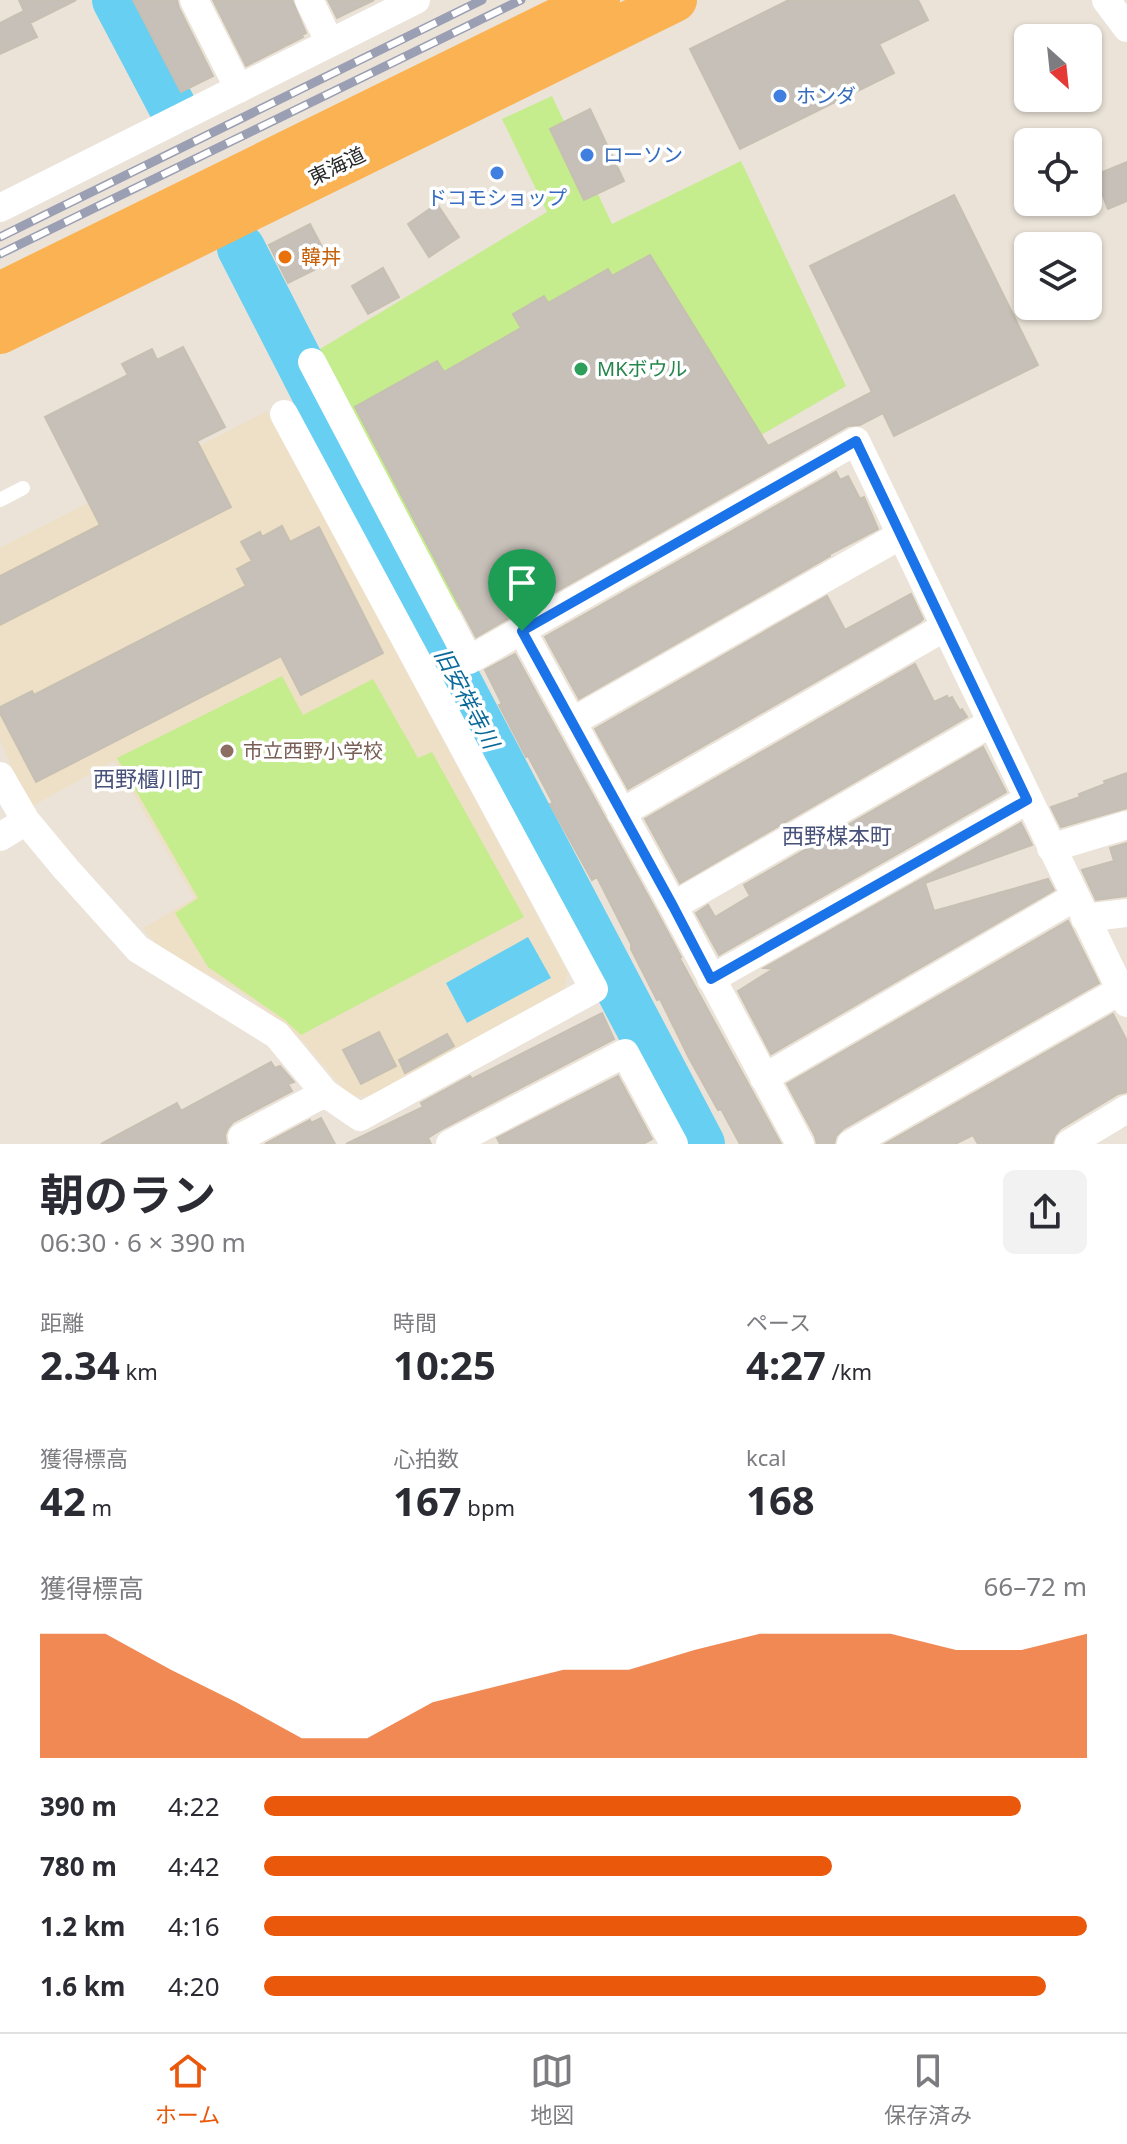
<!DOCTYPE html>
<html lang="ja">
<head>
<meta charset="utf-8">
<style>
  body { margin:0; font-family:"Noto Sans","Noto Sans JP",sans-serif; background:#f2f2f3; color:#2b2b33; height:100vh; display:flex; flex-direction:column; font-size:30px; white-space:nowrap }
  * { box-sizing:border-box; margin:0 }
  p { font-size:26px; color:#7c7c81 }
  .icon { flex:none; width:44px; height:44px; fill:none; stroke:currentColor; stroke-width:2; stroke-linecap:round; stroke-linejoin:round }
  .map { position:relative; height:1144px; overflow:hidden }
  .drawer { display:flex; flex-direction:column; background:#fff; flex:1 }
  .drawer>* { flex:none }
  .needle { width:52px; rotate:153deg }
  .fabs { position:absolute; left:1014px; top:24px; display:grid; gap:16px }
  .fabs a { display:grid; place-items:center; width:88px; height:88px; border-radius:12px; background:#fff; box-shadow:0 2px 6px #0004; font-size:40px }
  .pin { position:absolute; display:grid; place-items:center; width:68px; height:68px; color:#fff; margin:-82px -34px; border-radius:50% 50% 50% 0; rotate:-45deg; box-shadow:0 0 8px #0007 }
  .pin .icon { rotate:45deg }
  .round { display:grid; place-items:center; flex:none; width:84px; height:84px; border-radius:12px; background:#f2f2f3 }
  .headline { display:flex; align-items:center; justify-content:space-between; height:136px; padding:0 40px }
  h1 { font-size:44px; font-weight:700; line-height:60px }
  .figures { display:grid; grid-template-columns:repeat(3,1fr); gap:12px; height:136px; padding:8px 40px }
  .figures div { display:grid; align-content:center }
  .figures b { font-size:40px; font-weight:700 }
  .figures small { font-size:22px; font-weight:400 }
  .figures p { font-size:22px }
  .chart { height:224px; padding:16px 40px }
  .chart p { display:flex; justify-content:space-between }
  .chart svg { width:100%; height:144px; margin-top:8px; fill:#ea580c; opacity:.7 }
  ul { padding:0 40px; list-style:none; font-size:26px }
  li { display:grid; grid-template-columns:128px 96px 1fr; align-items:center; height:60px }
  li i { height:20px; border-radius:10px; background:#ea580c }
  .dock { display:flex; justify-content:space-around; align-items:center; height:112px; border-top:2px solid #e1e1e2; background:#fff; font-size:22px; color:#7c7c81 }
  .dock a { display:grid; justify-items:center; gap:4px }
  .dock .current { color:#ea580c }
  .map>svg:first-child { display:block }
</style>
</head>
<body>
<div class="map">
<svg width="1127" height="1144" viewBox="0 0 1127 1144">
  <rect width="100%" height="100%" fill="#ebe3d8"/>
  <path fill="#eee0c6" d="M267,411L568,973L564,989L374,1094L361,1097L348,1094L300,1038L271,1014L235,988L176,959L159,947L143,928L194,898L114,761L33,806L22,791L0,741V548Z"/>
  <path fill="#c5ec8d" d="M552,96L612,224L741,161L846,386L452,614L315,352L547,212L502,119Z
    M282,676L303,715L373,679L418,758L432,752L524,917L301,1035L285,1020L208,967L175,913L198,898L117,758Z"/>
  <path fill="#67cff2" d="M528,937L551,978L467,1023L446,983Z"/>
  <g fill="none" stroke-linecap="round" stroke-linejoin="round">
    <path stroke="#67cff2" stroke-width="48" d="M116,0L174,110
      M241,248L323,408L404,580L701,1144"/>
  </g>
  <path fill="#c6c0b8" stroke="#c6bfb2" stroke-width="2" d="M19,0H76L30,23L37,37L0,54V23L24,11Z
    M133,0H177L179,8L213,76L181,92Z
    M213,0H292L306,33L302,35L303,37L246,66Z
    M328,0H374L337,18Z
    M789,0H918L928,20L879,44L894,73L740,149L690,49Z
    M590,109L624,181L584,200L550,129Z
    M1127,162V201L1108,209L1095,175Z
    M954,195L1038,365L894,436L883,413L860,425L848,426L476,637L355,407L437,361L444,372L521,328L513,314L544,296L548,303L608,269L612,276L650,255L768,446L872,392L810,266Z
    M437,204L459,237L429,257L408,224Z
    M310,224L330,262L288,283L269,245Z
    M383,268L399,297L368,314L352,286Z
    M183,347L225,427L197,441L231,507L0,625V576L100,525L45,417L128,375L122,364L152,349L157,360Z
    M836,472L840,480L848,476L860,499L864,497L878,529L830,554V556L579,699L545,637Z
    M282,526L290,542L319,527L383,653L301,695L281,656L36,782L0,713V707L32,691L34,695L246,586L237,569L252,561L241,542L260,532L262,537Z
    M911,594L923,619L920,622L628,789L595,729L827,596L845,630Z
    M515,654L658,914L681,957H679L781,1144H740L721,1109L718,1110L689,1058L660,999L657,1000L631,949V944L597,877L592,880L550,804L553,803L528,756L526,757L499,705L502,704L485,670Z
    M915,664L934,702L947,696L948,699L952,697L960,711L962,709L967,717L680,883L645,819Z
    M983,747L1006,792L719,955L696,913L708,905L715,917L750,896L744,885Z
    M1127,773V808L1061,827L1051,807L1080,797L1079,794L1105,784L1104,781Z
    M1021,823L1032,845L925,883L934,911L1048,879L1054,890L771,1054L738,991L773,969L764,968Z
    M1127,843V896L1096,900L1082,870L1114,861L1110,848Z
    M1068,921L1099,983L843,1129L836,1136L834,1144H817L815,1136L787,1084Z
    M602,1013L614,1039L442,1129L428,1138L431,1144H346L423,1107L421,1103L470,1076L472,1079Z
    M1113,1014L1127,1041V1092L1118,1094L1060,1129L1055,1135L1052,1144H978L973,1135L955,1144H885Z
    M379,1032L396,1066L361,1084L343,1050Z
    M447,1034L454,1046L405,1073L399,1060Z
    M271,1062L275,1068L280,1066L294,1082L288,1084L292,1091L233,1122L228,1128L225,1135L226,1144H101L177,1103L181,1111Z
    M618,1076L652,1139L643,1144H500L497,1138Z
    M321,1118L335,1144H265L310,1120L311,1123Z"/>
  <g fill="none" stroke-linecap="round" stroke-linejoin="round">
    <path stroke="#fff" stroke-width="14" d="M0,500L23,488"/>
    <path stroke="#fff" stroke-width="28" d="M194,0L239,89
      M309,0L330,43
      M1106,0L1127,28
      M0,208L416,0
      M312,362L469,660L856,441L1127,1003
      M522,631L673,906L800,1144
      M572,722L901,535
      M0,776L26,821L66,869L138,949L277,1035L325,1093L360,1117L594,989L284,414
      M621,813L945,627
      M0,837L26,821
      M1051,848L1127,825
      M673,906L991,723
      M1085,918L1127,913
      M711,979L1027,800
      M764,1078L1075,897
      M245,1144L242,1137L325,1093
      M450,1144L625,1053L674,1144
      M851,1144L1121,990
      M1069,1144L1127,1109"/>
    <path stroke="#fab252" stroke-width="44" d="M0,294L598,0
      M0,332L675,0"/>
    <defs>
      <path id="rail" d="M0,237L482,0
        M0,254L521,0"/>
    </defs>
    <use href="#rail" stroke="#9b9fb3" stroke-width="9"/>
    <use href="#rail" stroke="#fff" stroke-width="6" stroke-dasharray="18" stroke-linecap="butt"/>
  </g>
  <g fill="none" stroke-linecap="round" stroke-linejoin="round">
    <defs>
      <path id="route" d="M856,441L1027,800L711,979L673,906L522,631Z"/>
    </defs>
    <use href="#route" stroke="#fff" stroke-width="16"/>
    <use href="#route" stroke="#1a73e8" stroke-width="10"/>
  </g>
  <g fill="#3f7fe0" stroke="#fff" stroke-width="3">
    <circle cx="780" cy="96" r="8"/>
    <circle cx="587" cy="155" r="8"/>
    <circle cx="497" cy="173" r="8"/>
  </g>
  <circle fill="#e8710a" stroke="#fff" stroke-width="3" cx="285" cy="257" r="8"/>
  <circle fill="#2e9e5b" stroke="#fff" stroke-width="3" cx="581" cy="369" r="8"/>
  <circle fill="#8d6e63" stroke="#fff" stroke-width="3" cx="227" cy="751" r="8"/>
  <g text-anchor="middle" stroke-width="7" stroke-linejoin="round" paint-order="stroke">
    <g font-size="20" fill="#366cbe" stroke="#fff" text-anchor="start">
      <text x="796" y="103">ホンダ</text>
      <text x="603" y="162">ローソン</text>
      <text x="497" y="205" text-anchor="middle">ドコモショップ</text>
    </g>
    <g font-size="20" fill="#282828" stroke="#fff">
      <text transform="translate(337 166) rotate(-26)" y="7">東海道</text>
    </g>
    <g font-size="20" fill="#c56008" stroke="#fff" text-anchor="start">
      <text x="301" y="264">韓丼</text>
    </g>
    <g font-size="20" fill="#27864d" stroke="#fff" text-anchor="start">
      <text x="597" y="376">MKボウル</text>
    </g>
    <g font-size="20" fill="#785e54" stroke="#fff" text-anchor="start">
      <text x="243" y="758">市立西野小学校</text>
    </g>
    <g font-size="22" font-style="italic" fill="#096a9a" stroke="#fff">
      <text transform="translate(467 698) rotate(62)" y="8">旧安祥寺川</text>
    </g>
    <g font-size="22" fill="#475179" stroke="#fff">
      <text x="148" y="787">西野櫃川町</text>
      <text x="837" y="844">西野楳本町</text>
    </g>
  </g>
</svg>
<div class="fabs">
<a><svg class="needle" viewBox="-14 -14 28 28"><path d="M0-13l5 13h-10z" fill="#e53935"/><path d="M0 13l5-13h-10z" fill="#7c7c81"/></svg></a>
<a><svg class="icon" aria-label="locate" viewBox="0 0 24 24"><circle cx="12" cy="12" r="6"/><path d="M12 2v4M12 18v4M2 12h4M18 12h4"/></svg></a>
<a><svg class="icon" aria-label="layers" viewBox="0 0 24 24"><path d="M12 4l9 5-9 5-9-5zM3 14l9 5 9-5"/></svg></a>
</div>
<div class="pin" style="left:522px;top:631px;background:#1e9e55"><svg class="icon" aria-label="arrive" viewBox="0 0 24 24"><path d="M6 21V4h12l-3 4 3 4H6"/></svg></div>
</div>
<section class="drawer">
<div class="headline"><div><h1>朝のラン</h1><p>06:30 · 6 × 390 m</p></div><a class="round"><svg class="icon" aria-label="share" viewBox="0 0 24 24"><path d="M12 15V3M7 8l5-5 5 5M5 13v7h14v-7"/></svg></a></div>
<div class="figures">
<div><p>距離</p><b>2.34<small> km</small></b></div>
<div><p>時間</p><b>10:25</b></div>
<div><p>ペース</p><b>4:27<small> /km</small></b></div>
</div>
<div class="figures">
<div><p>獲得標高</p><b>42<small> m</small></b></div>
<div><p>心拍数</p><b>167<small> bpm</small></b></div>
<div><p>kcal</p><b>168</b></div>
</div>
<div class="chart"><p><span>獲得標高</span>66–72 m</p>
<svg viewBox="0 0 160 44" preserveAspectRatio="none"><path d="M0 44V6L10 6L20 17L30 27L40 38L50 38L60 27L70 22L80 17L90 17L100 11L110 6L120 6L130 6L140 11L150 11L160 6V44z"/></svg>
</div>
<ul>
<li><b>390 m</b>4:22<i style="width:92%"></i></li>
<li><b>780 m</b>4:42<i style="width:69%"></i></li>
<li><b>1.2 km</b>4:16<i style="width:100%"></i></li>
<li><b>1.6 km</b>4:20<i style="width:95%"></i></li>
</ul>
</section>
<nav class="dock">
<a class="current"><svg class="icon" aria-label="home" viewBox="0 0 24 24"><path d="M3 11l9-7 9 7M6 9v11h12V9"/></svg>ホーム</a>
<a><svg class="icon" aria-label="map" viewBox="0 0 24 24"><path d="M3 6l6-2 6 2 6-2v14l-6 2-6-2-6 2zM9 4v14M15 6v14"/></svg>地図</a>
<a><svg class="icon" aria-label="saved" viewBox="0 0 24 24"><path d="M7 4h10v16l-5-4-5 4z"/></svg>保存済み</a>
</nav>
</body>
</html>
